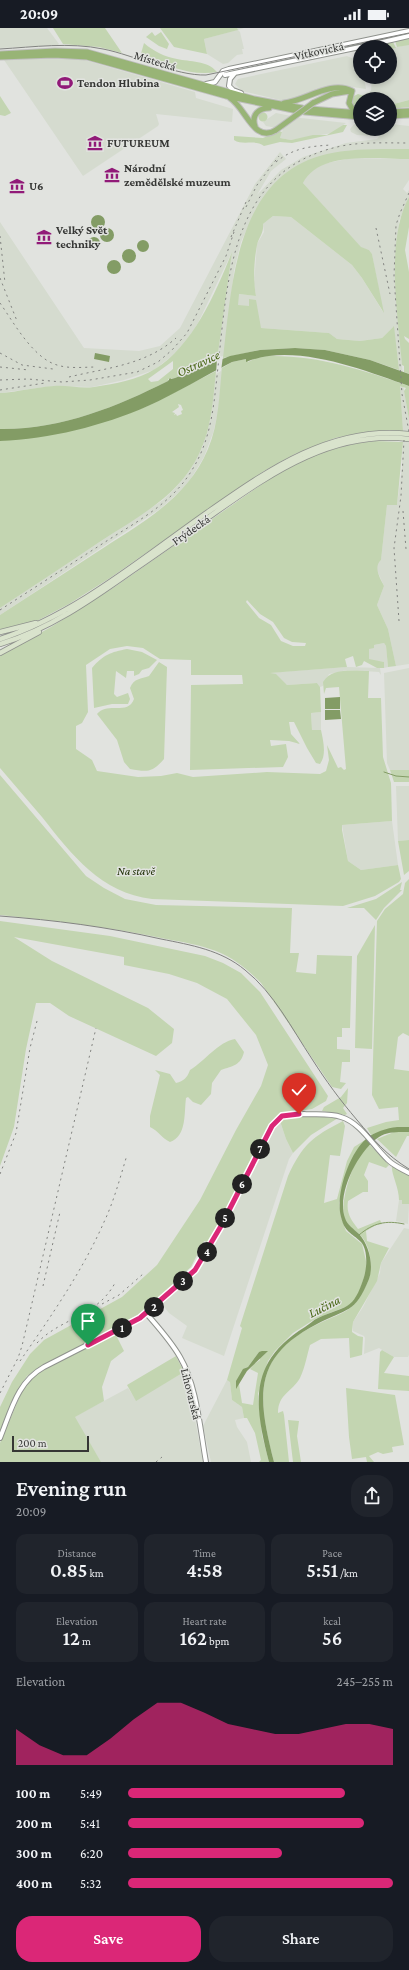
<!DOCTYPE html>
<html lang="en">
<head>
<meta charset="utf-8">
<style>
  body { margin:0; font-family:"Crimson Pro",serif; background:#20242c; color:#f1f3f6; height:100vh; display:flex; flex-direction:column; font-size:15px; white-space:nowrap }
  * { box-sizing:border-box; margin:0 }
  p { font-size:13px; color:#9ea1a6 }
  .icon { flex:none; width:22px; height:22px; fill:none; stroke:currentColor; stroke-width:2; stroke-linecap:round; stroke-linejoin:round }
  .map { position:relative; height:1434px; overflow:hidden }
  .drawer { display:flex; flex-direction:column; background:#171b24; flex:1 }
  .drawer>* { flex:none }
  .tools { position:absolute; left:353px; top:12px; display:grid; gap:8px }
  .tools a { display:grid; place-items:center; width:44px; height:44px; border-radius:50%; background:#171b24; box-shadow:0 2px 6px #0003; font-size:20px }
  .scale { position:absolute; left:12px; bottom:10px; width:77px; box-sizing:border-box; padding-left:4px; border:2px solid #363735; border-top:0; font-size:11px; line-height:14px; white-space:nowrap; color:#363735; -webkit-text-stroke:3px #e1e3df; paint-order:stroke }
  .pin { position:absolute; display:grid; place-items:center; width:34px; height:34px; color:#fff; margin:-41px -17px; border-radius:50% 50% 50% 0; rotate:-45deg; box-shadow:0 0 4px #0007 }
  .pin .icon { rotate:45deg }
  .km { position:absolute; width:20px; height:20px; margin:-10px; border-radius:50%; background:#222; color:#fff; font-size:11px; line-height:20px; text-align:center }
  .round { display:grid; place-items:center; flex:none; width:42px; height:42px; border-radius:16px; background:#20242c }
  .summary { display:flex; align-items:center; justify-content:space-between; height:68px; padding:0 16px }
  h1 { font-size:22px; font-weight:600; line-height:30px }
  .stats { display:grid; grid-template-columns:repeat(3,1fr); gap:6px; height:68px; padding:4px 16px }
  .stats div { display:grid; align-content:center; border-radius:10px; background:#20242c; text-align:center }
  .stats b { font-size:20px; font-weight:600 }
  .stats small { font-size:11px; font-weight:400 }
  .stats p { font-size:11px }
  .chart { height:112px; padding:8px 16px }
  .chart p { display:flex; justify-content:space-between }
  .chart svg { width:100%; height:72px; margin-top:4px; fill:#db2777; opacity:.7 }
  .button { display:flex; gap:8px; margin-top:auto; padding:8px 16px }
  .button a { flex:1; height:46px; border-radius:16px; background:#db2777; color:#fff; font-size:16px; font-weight:600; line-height:46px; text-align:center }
  .button a+a { background:#20242c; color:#f1f3f6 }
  ul { padding:0 16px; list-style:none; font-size:13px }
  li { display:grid; grid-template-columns:64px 48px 1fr; align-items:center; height:30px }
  li i { height:10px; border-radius:5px; background:#db2777 }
  .status { display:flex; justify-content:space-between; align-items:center; height:28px; padding:0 20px; background:#171b24; direction:ltr }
  .status svg { height:11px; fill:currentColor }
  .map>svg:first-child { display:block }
</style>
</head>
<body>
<div class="status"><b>20:09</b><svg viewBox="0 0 49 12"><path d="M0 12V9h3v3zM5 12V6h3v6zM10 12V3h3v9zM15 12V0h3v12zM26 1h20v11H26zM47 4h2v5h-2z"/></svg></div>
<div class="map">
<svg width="409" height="1434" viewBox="0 0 409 1434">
  <rect width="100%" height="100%" fill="#e1e3df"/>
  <path fill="#d5dbcf" d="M0,0H47L59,16L58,17L0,20Z
    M237,0H244L238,2L240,4L244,21H242L243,26L237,27L228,35L223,36L207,26L204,11L237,2Z
    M409,16V72L390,77V71H366L362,67L371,63L372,49H390V21Z
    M347,28L354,31L360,29V49H364L366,61L346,58L333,59L284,73L242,63L235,56L238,51Z
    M68,29L81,31L195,64L196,70L233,81L232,94L156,86L159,96L158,98L83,148L4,32Z
    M276,85L301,90L346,95L332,105L291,112L280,110L283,101L266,98L263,94Z
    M358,92H360V101L381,102L375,108L357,107L351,104L350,101Z
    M391,96L409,98V121L345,123L312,131L285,147L267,165L256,181L241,214L234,243L218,385L213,405L204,429L187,457L160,481L0,587V580L163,472L178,457L190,442L203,418L210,394L224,271L232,224L198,295L188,312L177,324L154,342L124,352L92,359L53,358L0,365V194L84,320L139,323L160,318L180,300L255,156L280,124L286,131L271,143L257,167L281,142L303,129L346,115L377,111L385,101H390Z
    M352,130L409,131V152L403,161L407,165L409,162V169L399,193L396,260L404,362L409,391V636L396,638L388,601L377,577L384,558L376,540L377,535L381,532L387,477H397L402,439L403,403L398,334L393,299L382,310L360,313L337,311L329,305L261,300L249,278H238V266L256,268L254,256L257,216L264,204L263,196L273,188L291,189L352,237L362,250L383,284L372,226L369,222L361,220L303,155L306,147L322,136Z
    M384,615L386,618L388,639L384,640V634L369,632V621L374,617Z
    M347,639L380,640L381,647L379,644L347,642L329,646L323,658L320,659L317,655L287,657L267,645Z
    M409,640V742H390L387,735L384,645Z
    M321,684V702H312L311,685Z
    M396,758H409V812L398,813Z
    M392,793L398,837L361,842L348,833L342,797Z
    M280,1093L286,1111L293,1125L289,1131L224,1328L182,1310L187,1298L169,1285L161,1275L193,1247L202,1236L272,1102Z
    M399,1172H402V1176H409L408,1196L396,1193Z
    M404,1200L409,1201V1327L408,1329H394L379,1320L364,1326L365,1310L364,1308L353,1303V1294L363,1279L380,1245L381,1235Z
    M184,1344L188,1354L203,1434H101L74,1389L128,1360L136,1372Z
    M227,1352L230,1353L232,1372L242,1379L244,1390L235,1392L237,1399L247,1414L251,1434H211L203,1398Z"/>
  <path fill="#c3d5b1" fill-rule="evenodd" d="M53,0H105L122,25L99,19L63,16Z
    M160,0H237L238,2L204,11L207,26L174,19Z
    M152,4L155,8L161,4L169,16L167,21L159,18L146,9Z
    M409,10V17L397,19L395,13Z
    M393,14L396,20L390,21V19H370Z
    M144,15C153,23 165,29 177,31C190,34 207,32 217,44C191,49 165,36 140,29Z
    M358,66L367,69L366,71H360V82L353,79L351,74L352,69Z
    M0,68L11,85L5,88L0,87Z
    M409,72V79L390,81V77Z
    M258.5 89a4.5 4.5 0 1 1 9 0a4.5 4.5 0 1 1-9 0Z
    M343,97H347L343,104L292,115L280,114L264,118C255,111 243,118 234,112V108L263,110L279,103L282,104L280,110L291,112L313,107H327Z
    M409,121V131C379,131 319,122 303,155L361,219L369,222L372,226L384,285L362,250L352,237L291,189L273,188L263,196C264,205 259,209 257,217C254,233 253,252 256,268L239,266L238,277L249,278V271L256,272L261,300L329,305L337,311L360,313L382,310L394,298L399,342L370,332L325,322L295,320L260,322L223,330C232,255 236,147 327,126C354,120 382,121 409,121Z
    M409,169V199L405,222L409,244V311L404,308L405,311L409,315V346L404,344V338L402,337C398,288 385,213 409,169Z
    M232,224L217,332L175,350L168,351V353C116,379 60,402 0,401V365C18,364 36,359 54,358C67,357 81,361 94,359C113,356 138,352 155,341C193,318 216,264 232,224ZM173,333V341L158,353L151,354L148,351Z
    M268,328C318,327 363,342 409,358V391L404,363L406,360L400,358L403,403L355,406L335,410L295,426L264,443L110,550L69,576L35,594L0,602V587C31,567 63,546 94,526C138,497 187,472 208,421C219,395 219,367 222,340L232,334L246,331L248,334L256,330Z
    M216,343C213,371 212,400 199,426C179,468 139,488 101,513C68,535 34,558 0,580V413L115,390L148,378ZM178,376L181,377L183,382L181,383L182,386L177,388L176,386L174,387L175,385L172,384L179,379Z
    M375,413L403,414L397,477H387L381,532C373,539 380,550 384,558L377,577L388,601L396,638L388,639L386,618L384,615L374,617V620L369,621V631L384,634V640H377L364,633L362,637L356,639L353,628L345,631L347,639L270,645L276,646L287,657L317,655L320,659L321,684L311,685L312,702H321C323,712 327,727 320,736L316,735L307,720L294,694H289L291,706L300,716L289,713L270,712L271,718L286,716L288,729L283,739L190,742L191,657L243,656L242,647H191V632L160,631L143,620L127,618L110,621L86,637L88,684L82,695L76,698V721L92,732L97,743L138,749L161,748L177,745L193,749L267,744L320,746L326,743L329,732L327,717L338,740L341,739L344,742L346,741L339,659L326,660L324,666L323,654C332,639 354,643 369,643L368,670H381L383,729L391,755L392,793L342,797V802L348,833L361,842L398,837L401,851L399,854L375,868L343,878L152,871C101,865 72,827 42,789C28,773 14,756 0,740V627L51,599L116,558L268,452L300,433L318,425L357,415ZM247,572L260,586L273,594L284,610L292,614L306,615L305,618H293L281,613L271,597L259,590L246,574Z
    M127,621L142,624L157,632L149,640L142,642L139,646L134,648V643H127L126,650L116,643L114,666L117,669L128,665L130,671L128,676H112L94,680L92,640C103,627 111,624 127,621Z
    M159,634L167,639L164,731C152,745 147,744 130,741L124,734L117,712L97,686C107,673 128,688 134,671L130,660C134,650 141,651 149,648Z
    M390,742H409V754H394Z
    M0,747L86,848L104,860L125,871L156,877L292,880L290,925H299L296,944L316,946L317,927L352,928L350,1000H342V1009H337V1021L350,1022V1034H342L340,1054L346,1055L341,1061L332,1059L261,955C248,942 234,930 216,923C200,917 183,914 166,911C111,899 56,893 0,887Z
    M409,812V843L404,847L398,813Z
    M409,851V1008L403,1005L398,1009L394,1041L409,1043V1099H397L371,1107L367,1100L386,1094L399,1092L398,1079L379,1081L372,1067L377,893L385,881L403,866L405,855Z
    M402,854L400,862H402L384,880L376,892L364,880H347L376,871Z
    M0,893L110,908L205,928L223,935L241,945L260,964L328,1068L326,1073L312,1081L287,1085L274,1091L208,1214L204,1213L191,1239L183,1246V1249L145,1283L126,1296L47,1335L27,1348L15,1367L0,1404V1379L12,1354L30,1326L44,1312L122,1269L157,1237L200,1172L236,1102L261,1058L268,1037L256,1007L227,971L197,955L169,946L124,937V929L14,909L52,933L148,980L174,1001L172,1015L156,1028L69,988L50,975H36L26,1021L14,1099L0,1138Z
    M375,897L372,1021L355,1020L357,928Z
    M235,1011L244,1024C241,1037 233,1038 221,1042L212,1055L211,1066L201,1077L193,1074L188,1069L186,1070C184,1085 187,1108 170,1114C161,1110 159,1103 150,1099V1088L160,1047L155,1042L170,1046L176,1055C184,1053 187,1050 190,1042C205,1033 218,1014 235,1011Z
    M348,1060L347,1075L343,1080L347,1086L345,1087L322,1083L324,1079L341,1069Z
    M312,1088L338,1090L311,1107L293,1125L286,1111L280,1093L288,1090Z
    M343,1093L345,1098L340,1128L330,1127L324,1175L337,1171L347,1133L354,1119L365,1112L348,1139L339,1175L341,1189L346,1203L362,1216L366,1233V1243L358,1268L350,1277L315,1291L293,1305L275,1323L268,1333L258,1366L262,1407L269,1434H259L261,1432L255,1405L247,1390H244L242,1379L232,1372L230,1354L227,1352L242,1300L240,1298L288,1148C303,1116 312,1109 343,1093ZM259,1324L260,1332L254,1336L250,1341L258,1345L253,1377L242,1375L239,1356L245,1340L248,1339Z
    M394,1104H409V1108H407L396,1129L377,1111Z
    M370,1117L389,1137L386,1140L369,1134L364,1147L368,1153V1164H363L348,1173C346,1185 351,1192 358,1201L380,1192L382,1196L376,1197L366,1203L367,1213L389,1220L381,1235L377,1253L353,1294L352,1304L358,1308L363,1309L362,1327L350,1330L349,1310L321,1311L310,1317C307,1327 305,1340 300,1350C292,1364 278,1366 278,1385L283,1383L284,1387L289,1434H274C258,1372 251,1327 318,1296C347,1282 354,1285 368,1253C373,1240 371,1220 362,1209C356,1203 347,1198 344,1189C340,1173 354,1125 370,1117Z
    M392,1138L409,1147V1176H402V1172H399C399,1159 391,1146 392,1138Z
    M115,1305L124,1323L111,1333L102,1359L104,1373L75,1389L101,1434H0V1415L23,1361L32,1348Z
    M382,1322L394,1329L384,1345L409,1348V1363L378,1361L380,1324Z
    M176,1328L184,1344L136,1373L127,1357Z
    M346,1360L395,1367L404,1417L392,1419L393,1424L383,1426L378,1424L369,1428L374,1434H367L366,1429L352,1431L349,1409Z
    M288,1392L299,1393L297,1408L301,1434H293Z"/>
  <path fill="#839c65" d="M91 194a7 7 0 1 1 14 0a7 7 0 1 1-14 0Z
    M100 207a7 7 0 1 1 14 0a7 7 0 1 1-14 0Z
    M88 215a6 6 0 1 1 12 0a6 6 0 1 1-12 0Z
    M137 218a6 6 0 1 1 12 0a6 6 0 1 1-12 0Z
    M122 228a7 7 0 1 1 14 0a7 7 0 1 1-14 0Z
    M107 239a7 7 0 1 1 14 0a7 7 0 1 1-14 0Z
    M295,320L325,322L370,332L409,346V358C363,342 294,314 246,334V331L232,334C204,348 177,365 148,378C102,398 50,411 0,413V401C60,402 116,379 168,353L170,350L171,351L175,350L230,328L260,322Z
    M95,325L110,328L109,334L94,331Z
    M340,669V681H325V670Z
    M325,682H340L341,691L325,692Z
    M397,1099H409V1104C400,1104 388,1103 379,1109C359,1122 336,1165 345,1190C347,1197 354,1201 359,1206C369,1217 374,1237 369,1251C355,1286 347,1280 317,1296C251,1330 258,1370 274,1434H269C254,1376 248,1334 305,1299C310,1296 313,1292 318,1290C346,1277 353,1284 364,1249C367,1239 368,1222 361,1214C351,1204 345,1205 341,1189C335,1167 349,1126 366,1111C374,1104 387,1100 397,1099Z
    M262,1323H268L247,1343L236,1361V1353L243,1341L248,1339L259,1324Z"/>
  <path fill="#e1e3df" d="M223,328L221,343L216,346L217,330Z"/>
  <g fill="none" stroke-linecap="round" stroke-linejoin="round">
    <path stroke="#839c65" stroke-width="1" d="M384,744L396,748L409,749
      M359,1207C373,1195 386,1192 404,1196"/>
    <defs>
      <path id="tertiary" d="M361,19L409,8
        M235,45L230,51L229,58L233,62L241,65
        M225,47L360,19
        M206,56L215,54L223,43L229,41L409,3
        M146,1285C158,1299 171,1313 180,1329C197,1358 200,1401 206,1434
        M0,1410C11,1383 17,1354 44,1339L140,1290L195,1242L221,1198L270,1101C278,1087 289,1086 304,1086C316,1087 330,1085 341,1089C361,1095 373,1118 388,1132C394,1138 402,1141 409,1145"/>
      <path id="secondary" d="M0,604L36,595
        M0,611C77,586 142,530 208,484C268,442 332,397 409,406
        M0,616C48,602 91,572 132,543C160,524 188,504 216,484C274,443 335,402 409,411
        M0,625L39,604"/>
      <path id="trunk" d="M0,26L55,23L87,24L254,71L302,80
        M0,29L54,27L87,29L226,68L298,83
        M352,63L349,75L353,82H357
        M230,70C246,80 254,116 276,102
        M284,75C306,73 330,52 352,63
        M313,75L332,66L350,63
        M310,81L360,85
        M305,84L360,89
        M390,84L409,83
        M390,88L409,87
        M255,98C251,87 259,80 269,80"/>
    </defs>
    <use href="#tertiary" stroke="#8f928d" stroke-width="6"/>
    <use href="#secondary" stroke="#8f928d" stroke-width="6"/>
    <use href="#trunk" stroke="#bfbfbe" stroke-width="7"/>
    <use href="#tertiary" stroke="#fff" stroke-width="4"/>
    <use href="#secondary" stroke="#d9e3cc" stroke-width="4.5"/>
    <use href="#trunk" stroke="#98b476" stroke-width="5"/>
    <path stroke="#828380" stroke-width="1" d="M0,21C34,19 70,14 103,21C134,27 176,48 206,47L409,5
      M0,888C54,892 108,899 161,911C191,917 221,922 245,942C274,965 292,1001 312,1031C326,1053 340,1072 357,1092C374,1112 386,1127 409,1141"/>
    <path stroke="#828380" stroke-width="1" stroke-dasharray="2 4" stroke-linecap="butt" d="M276,134C293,120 311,118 332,117
      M409,165L400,185L396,197L394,248L402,366L409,404
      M246,179L257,157L279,128
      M376,200L390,266
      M0,208L5,255
      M231,209L246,174
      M0,250L17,293
      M0,275C14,295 33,330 57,337C69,341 84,339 97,339
      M0,325L22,337L53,341
      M0,339L29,342
      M69,349C106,340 146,337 176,310
      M0,352L28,351L62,354L90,352L137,344L158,334L172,322L187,305L226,228L234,204
      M0,362L45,355
      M403,483L406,521
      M0,582C34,560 68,538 102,516C134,495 172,476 192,442C212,410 214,375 218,339C228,245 232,137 347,117C367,114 388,115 409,115
      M399,593L394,520L401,468L404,412
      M0,1146L16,1105L30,1020L37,993
      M43,1258L60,1184
      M102,1276L119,1267L143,1246
      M37,1315C62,1289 98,1289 116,1253
      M20,1333C50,1290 83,1242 104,1194C114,1173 120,1150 127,1127
      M0,1365L18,1330L22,1318L96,1000
      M156,1434L162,1429"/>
    <defs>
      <path id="trunk-bridge" d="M276,102L313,75"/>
    </defs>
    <use href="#trunk-bridge" stroke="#bfbfbe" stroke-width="7" stroke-linecap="butt"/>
    <use href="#trunk-bridge" stroke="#98b476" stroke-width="5"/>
  </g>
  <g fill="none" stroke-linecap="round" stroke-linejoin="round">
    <defs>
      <path id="route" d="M88,1317L140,1290L195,1242L221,1198L272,1098L282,1088L299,1086"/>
    </defs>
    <use href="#route" stroke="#fff" stroke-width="8"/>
    <use href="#route" stroke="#db2777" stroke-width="5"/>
  </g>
  <defs>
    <symbol id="stadium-bare" viewBox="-9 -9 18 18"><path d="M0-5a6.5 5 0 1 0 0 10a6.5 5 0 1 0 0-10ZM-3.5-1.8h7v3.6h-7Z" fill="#911a78" stroke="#e1e3df" stroke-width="2.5" paint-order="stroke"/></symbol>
    <symbol id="museum-bare" viewBox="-9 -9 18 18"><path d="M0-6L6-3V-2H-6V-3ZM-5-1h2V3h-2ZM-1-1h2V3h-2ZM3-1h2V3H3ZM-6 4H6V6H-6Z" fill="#911a78" stroke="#e1e3df" stroke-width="2.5" paint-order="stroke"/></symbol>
  </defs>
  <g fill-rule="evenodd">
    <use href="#stadium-bare" x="54" y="44" width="22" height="22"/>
    <use href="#museum-bare" x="84" y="104" width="22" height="22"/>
    <use href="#museum-bare" x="101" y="136" width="22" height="22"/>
    <use href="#museum-bare" x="6" y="147" width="22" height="22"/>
    <use href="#museum-bare" x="33" y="198" width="22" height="22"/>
  </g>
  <g text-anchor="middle" stroke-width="3" stroke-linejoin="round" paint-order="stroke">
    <g font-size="12" fill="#363735" stroke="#e1e3df">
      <text transform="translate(319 23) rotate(-12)" y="4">Vítkovická</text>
      <text transform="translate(155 33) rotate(17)" y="4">Místecká</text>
      <text transform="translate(191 502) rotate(-35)" y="4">Frýdecká</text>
      <text transform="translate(191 1366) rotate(76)" y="4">Lihovarská</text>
    </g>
    <g font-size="12" font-weight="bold" fill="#363735" stroke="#e1e3df" text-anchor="start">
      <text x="77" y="59">Tendon Hlubina</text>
      <text x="107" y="119">FUTUREUM</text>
      <text x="124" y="144">Národní<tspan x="124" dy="14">zemědělské muzeum</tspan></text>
      <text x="29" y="162">U6</text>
      <text x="56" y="206">Velký Svět<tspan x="56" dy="14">techniky</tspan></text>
    </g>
    <g font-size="12" font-style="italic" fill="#213107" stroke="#e1e3df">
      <text x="136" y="847">Na stavě</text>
    </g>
    <g font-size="13" font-style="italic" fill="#456311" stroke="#e1e3df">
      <text transform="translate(198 335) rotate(-25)" y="5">Ostravice</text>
      <text transform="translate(324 1278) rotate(-27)" y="5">Lučina</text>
    </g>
  </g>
</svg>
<div class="tools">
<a><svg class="icon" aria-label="locate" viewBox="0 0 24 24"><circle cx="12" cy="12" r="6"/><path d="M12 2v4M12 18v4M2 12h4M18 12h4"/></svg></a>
<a><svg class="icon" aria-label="layers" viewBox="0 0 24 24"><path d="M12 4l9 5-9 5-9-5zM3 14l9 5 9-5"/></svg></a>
</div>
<div class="scale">200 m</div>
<div class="pin" style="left:88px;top:1317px;background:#1e9e55"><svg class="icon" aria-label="arrive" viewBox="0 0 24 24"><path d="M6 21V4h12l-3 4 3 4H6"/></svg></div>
<div class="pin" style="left:299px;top:1086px;background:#d93025"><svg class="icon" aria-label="check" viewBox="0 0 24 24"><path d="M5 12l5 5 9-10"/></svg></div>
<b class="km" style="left:122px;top:1300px">1</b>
<b class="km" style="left:154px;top:1279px">2</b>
<b class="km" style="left:183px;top:1253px">3</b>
<b class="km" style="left:207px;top:1224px">4</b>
<b class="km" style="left:225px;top:1190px">5</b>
<b class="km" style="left:242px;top:1156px">6</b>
<b class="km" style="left:260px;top:1121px">7</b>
</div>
<section class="drawer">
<div class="summary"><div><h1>Evening run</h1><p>20:09</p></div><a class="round"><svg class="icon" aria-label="share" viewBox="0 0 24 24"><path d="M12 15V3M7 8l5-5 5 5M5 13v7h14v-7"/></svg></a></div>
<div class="stats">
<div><p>Distance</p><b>0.85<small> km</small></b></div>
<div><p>Time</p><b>4:58</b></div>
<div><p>Pace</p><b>5:51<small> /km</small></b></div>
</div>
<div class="stats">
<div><p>Elevation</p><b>12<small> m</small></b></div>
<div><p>Heart rate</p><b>162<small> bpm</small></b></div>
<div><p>kcal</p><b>56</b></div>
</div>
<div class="chart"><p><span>Elevation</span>245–255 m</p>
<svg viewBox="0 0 160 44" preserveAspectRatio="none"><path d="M0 44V22L10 32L20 38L30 38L40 28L50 16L60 6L70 6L80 12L90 19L100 22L110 25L120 25L130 22L140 19L150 19L160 22V44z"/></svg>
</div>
<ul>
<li><b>100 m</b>5:49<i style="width:82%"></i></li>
<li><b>200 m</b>5:41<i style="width:89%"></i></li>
<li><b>300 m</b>6:20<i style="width:58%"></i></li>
<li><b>400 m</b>5:32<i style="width:100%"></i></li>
</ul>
<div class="button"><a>Save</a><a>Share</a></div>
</section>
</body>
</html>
